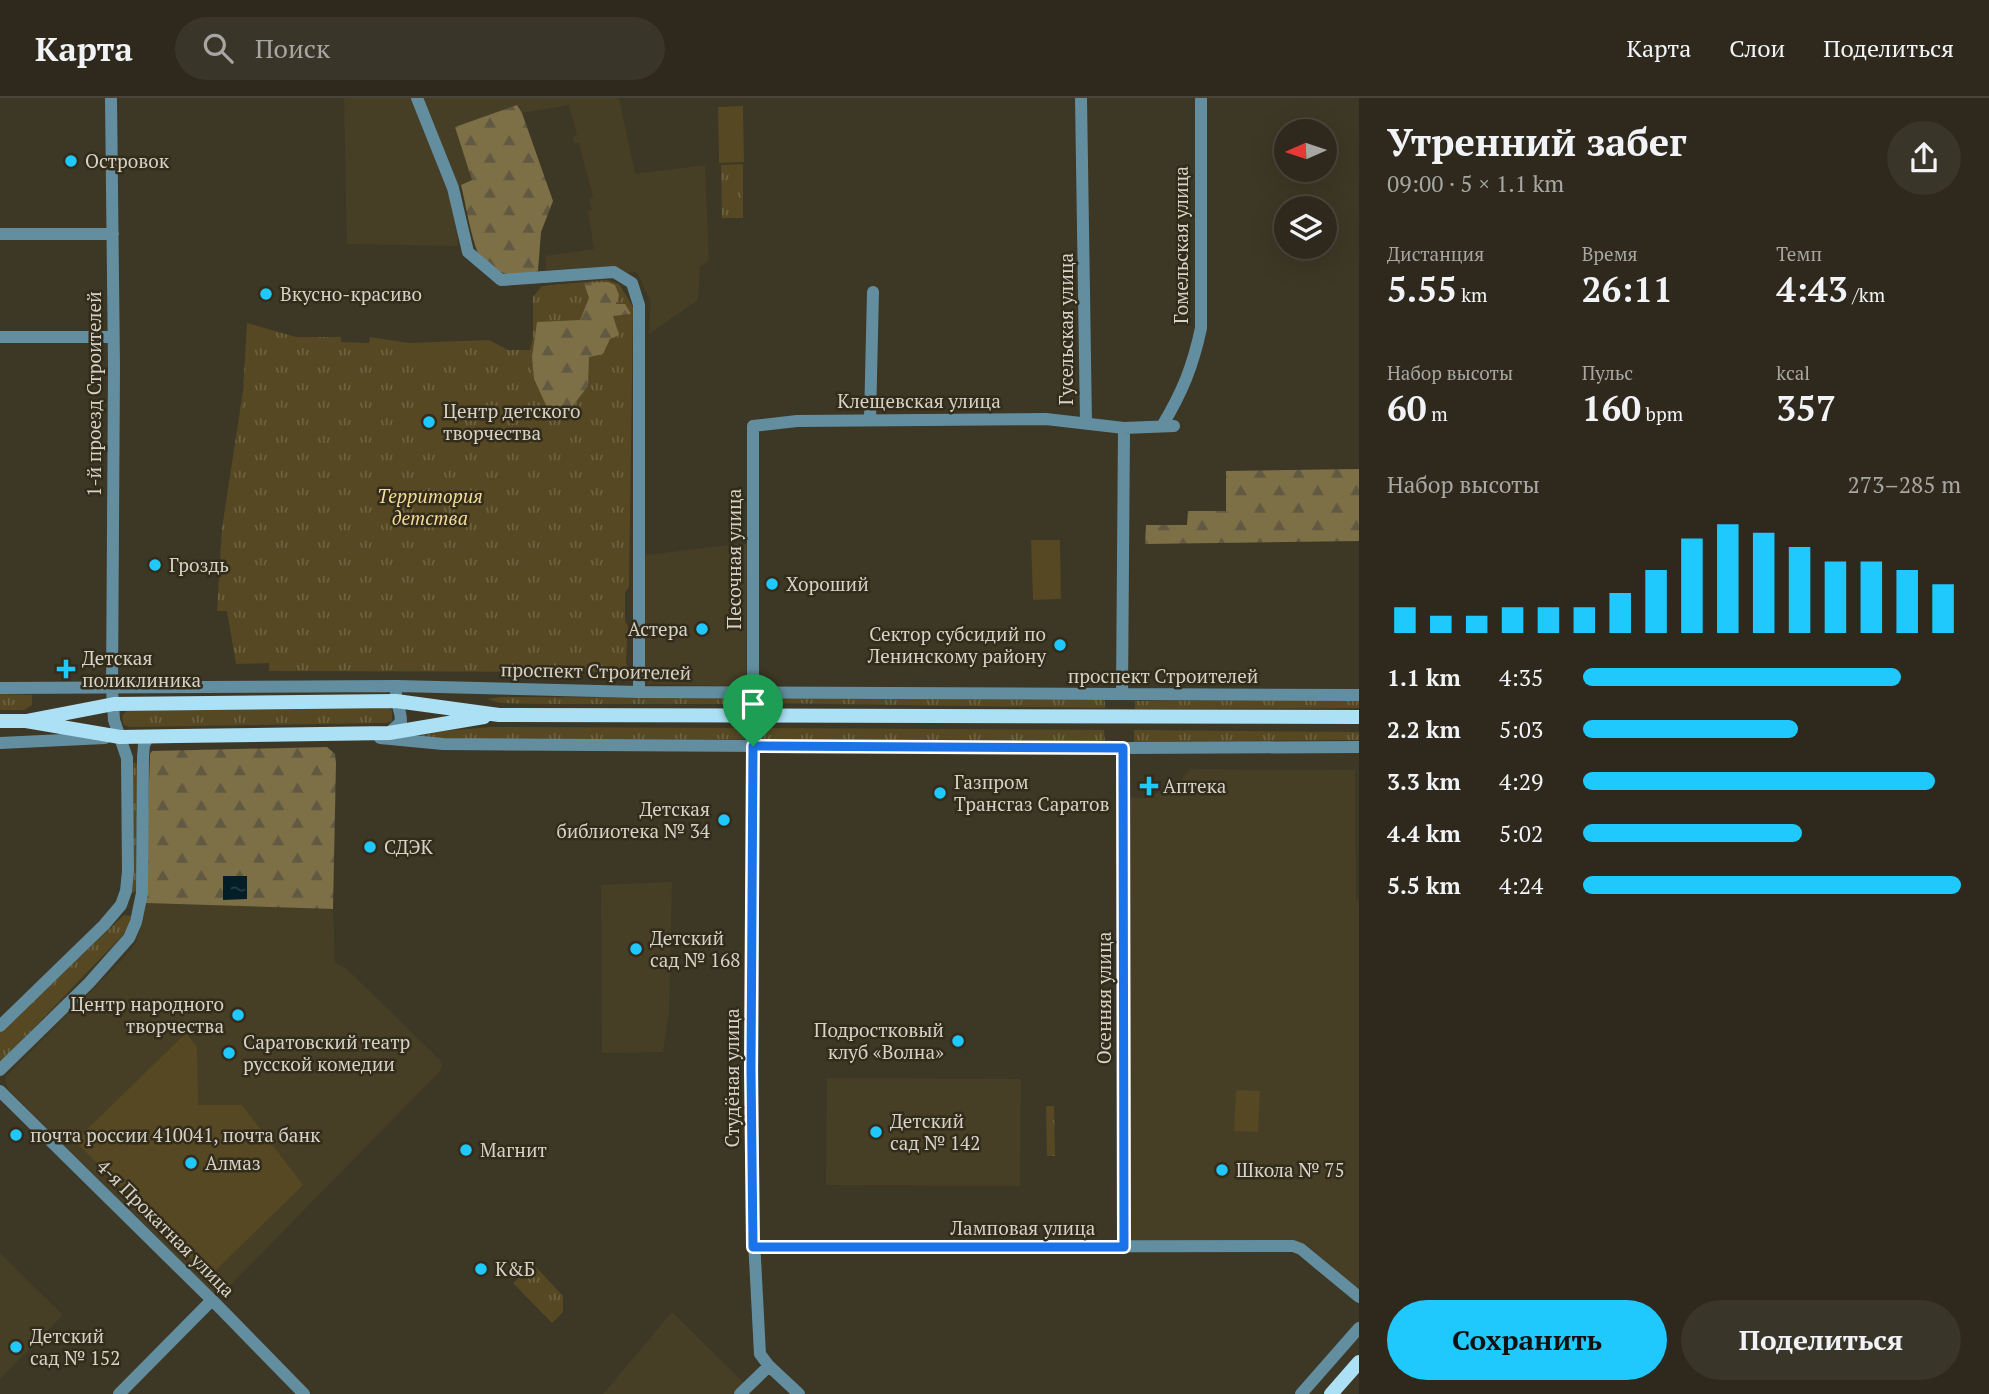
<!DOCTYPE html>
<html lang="ru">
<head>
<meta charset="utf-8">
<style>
  body { margin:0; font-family:"PT Serif",serif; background:#3a3529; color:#f1f3f6; height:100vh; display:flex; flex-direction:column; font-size:26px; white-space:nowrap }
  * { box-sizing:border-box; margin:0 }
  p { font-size:23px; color:#a7a6a3 }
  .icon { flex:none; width:38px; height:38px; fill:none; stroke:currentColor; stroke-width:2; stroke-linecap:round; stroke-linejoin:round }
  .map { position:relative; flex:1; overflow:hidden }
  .side { display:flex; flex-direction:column; background:#2e291c; width:630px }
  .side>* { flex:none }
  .needle { width:46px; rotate:267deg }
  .tools { position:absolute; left:1274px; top:21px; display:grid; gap:14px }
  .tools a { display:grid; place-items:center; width:63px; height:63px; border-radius:50%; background:#2e291c; box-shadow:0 7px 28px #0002,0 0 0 2px #49453b; font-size:35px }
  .pin { position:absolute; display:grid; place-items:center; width:60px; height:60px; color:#fff; margin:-72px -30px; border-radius:50% 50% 50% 0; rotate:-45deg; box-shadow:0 0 7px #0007 }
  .pin .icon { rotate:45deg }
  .round { display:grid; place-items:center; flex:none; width:74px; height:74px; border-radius:37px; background:#3a3529 }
  .overview { display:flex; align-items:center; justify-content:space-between; height:119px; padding:0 28px }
  h1 { font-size:38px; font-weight:600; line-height:52px }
  .figures { display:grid; grid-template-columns:repeat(3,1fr); gap:10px; height:119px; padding:7px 28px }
  .figures div { display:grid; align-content:center }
  .figures b { font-size:35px; font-weight:600 }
  .figures small { font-size:19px; font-weight:400 }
  .figures p { font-size:19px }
  .chart { height:196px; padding:14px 28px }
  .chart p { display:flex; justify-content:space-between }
  .chart svg { width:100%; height:126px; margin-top:7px; stroke:#1fc9fd; stroke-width:6 }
  .cta { display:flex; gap:14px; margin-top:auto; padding:14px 28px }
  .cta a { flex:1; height:80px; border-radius:42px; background:#1fc9fd; color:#111; font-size:28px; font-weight:600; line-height:80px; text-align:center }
  .cta a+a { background:#3a3529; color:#f1f3f6 }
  ul { padding:0 28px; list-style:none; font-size:23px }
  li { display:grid; grid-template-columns:112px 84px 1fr; align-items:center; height:52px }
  li i { height:18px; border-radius:9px; background:#1fc9fd }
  header { display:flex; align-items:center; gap:42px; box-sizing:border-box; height:98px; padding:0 35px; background:#2e291c; border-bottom:2px solid #49453b }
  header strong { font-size:33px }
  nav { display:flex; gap:38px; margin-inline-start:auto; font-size:24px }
  .search { width:490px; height:63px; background:#3a3529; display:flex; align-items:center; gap:18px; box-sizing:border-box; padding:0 24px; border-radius:38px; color:#a7a6a3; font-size:26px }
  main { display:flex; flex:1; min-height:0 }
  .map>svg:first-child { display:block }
</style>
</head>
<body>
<header>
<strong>Карта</strong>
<div class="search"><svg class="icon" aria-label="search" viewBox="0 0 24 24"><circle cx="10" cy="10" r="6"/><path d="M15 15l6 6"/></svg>Поиск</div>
<nav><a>Карта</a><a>Слои</a><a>Поделиться</a></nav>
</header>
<main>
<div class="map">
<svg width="1359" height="1296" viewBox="0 0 1359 1296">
  <defs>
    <pattern id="grass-tufts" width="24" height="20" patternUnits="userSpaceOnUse" patternTransform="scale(1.75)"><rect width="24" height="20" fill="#554822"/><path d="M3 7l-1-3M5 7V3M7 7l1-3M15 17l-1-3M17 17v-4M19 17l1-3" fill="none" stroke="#6d6241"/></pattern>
    <pattern id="forest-firs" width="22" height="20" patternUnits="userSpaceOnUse" patternTransform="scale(1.75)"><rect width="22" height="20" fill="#7d6f46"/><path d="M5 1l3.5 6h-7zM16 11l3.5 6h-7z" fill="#625942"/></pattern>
    <pattern id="water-ripples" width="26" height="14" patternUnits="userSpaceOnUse" patternTransform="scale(1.75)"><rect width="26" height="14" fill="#041e27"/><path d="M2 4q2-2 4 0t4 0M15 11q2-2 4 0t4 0" fill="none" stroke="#283e45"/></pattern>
  </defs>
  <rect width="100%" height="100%" fill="#3d3725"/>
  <path fill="#473e26" d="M344,0H619L635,76L705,67L709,162L700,169L698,202L649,236L651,205L637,174L627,175L612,168L546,172L545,158L594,151L588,114L592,112L589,101L593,99L579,45H574L573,39L577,37L569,7L522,15L517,7L472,82L455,90L458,148L347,146Z
    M737,446H747L746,581L744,586L739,588L648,586L642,572L643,461L646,457Z
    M1190,671L1355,672L1356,802L1359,803V1193L1306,1146L1132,1143L1129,1139L1127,961L1129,699L1148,700L1182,681Z
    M672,784L669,915L663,954L602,955L601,787Z
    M145,805L333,811L335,865L347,871L441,963L442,968L441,972L221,1197H215L8,991L5,982L6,978L120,864L137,843Z
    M827,980L1021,981L1020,1088L826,1087Z
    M0,1155L63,1217L0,1281Z
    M672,1214L744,1285L733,1296H603Z"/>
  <path fill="url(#grass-tufts)" d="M743,66V120H722L721,67Z
    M607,182L619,186L633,209L629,489L625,494V524L628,528L626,563L628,574L269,573V565L236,566L227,513H217L222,430L243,293L247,225L296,239H341V244L369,245L370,239L409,245L489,242L508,252H530L533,239V199L542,188Z
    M0,596L32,597V607L24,612H0Z
    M501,599L744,600V606H538L501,605L487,601Z
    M760,600L1105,602V610L760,605Z
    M1135,603H1359V610L1135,611Z
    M386,609L392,612V623L387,625L130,629L124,627C121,619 122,616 129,611Z
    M490,629L744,630V641L444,643L418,638L444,633Z
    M760,630L1104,632L1105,644L760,641Z
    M1134,632L1359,634V642L1134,644Z
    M132,664L138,666L136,793L133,795L131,793Z
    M124,817L131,818L129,827L122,838L0,965V935Z
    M1046,1008H1054L1055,1058H1047Z
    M534,1167L563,1198V1214L552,1225L513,1185Z"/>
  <path fill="url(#forest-firs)" d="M517,7L522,15L553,103L541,134L538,173C520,181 489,177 479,157C471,140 466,107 461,87L472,82L455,29Z
    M608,184L615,187L619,197L616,206H625L631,216L613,218L619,237L610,241L603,256L589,259L588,288L564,319L551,318L534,281L532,259L537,224L580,222L589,200L584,185Z
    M1359,371V443L1145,446L1146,427H1187L1188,413H1226V373Z
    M327,649L335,656L336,665L333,811L145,805L150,656L152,653Z"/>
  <path fill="#554822" d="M743,8L744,64L719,65L718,9Z
    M422,247H458V260H422Z
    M1031,442H1060L1061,501L1033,502Z
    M186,935L197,949L198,1007H242L303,1087L209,1179L75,1043Z
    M1236,992L1260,993L1258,1034L1234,1033Z"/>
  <path fill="url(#water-ripples)" d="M223,778H247V801L223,802Z"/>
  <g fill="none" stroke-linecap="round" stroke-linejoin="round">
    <path stroke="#638ea0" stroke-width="12" d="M417,0L453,90L468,154L501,182L614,174L632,185L639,207V594
      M1081,0L1086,325
      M0,136H113
      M0,239H113
      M870,322L873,194
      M1162,328C1182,295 1193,268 1201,230V0
      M0,590L397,588L639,594L1359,597
      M753,594V328L797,323L1046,321L1124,330L1174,328
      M1122,596L1124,330
      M389,635L401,624C401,611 396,607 396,596
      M380,640L443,646L1123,650L1359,649
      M0,645L105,640
      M1123,650L1124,1149
      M0,928L104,827L121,807L126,793L128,773L127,660L114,622L112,591L114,269L111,0
      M0,972L89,885L129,840L136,824L142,795L143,659L144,647L148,639
      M0,993L217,1207L304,1296
      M753,1149L1293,1148L1301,1151L1359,1199
      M769,1268L799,1296
      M119,1296L212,1202
      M740,1296L769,1268L760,1256L752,1104L753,648
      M1301,1296L1359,1230"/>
    <path stroke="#ace0f5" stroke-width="14" d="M0,623H26L120,639L178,638L389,635L484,619
      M26,623L114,606L396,603L499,617L1359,619
      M1331,1296L1359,1264"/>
  </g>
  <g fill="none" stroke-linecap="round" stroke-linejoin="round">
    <defs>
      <path id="route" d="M753,648L1123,650L1124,1149H753L751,971Z"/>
    </defs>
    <use href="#route" stroke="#fff" stroke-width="14"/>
    <use href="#route" stroke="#1a73e8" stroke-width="9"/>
  </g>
  <g fill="#1fc9fd" stroke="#332c1b" stroke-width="2.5">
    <circle cx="71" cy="63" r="7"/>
    <circle cx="266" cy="196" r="7"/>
    <circle cx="429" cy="324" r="7"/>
    <circle cx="155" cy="467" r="7"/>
    <circle cx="772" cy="486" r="7"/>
    <circle cx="702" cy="531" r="7"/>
    <circle cx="1060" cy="547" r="7"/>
    <path d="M62.5 560.5h7v7h7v7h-7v7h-7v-7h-7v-7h7z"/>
    <path d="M1145.5 677.5h7v7h7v7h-7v7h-7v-7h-7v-7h7z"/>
    <circle cx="940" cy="695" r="7"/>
    <circle cx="724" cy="722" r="7"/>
    <circle cx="370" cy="749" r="7"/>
    <circle cx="636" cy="851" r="7"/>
    <circle cx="238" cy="917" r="7"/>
    <circle cx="958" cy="943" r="7"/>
    <circle cx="229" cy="955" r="7"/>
    <circle cx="876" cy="1034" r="7"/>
    <circle cx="16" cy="1037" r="7"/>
    <circle cx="466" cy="1052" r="7"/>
    <circle cx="191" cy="1065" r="7"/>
    <circle cx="1222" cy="1072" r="7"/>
    <circle cx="481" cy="1171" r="7"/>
    <circle cx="16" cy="1249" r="7"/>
  </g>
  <g text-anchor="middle" stroke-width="5" stroke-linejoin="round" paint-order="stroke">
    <g font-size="19" fill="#d6d2c7" stroke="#332c1b" text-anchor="start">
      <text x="85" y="70">Островок</text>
      <text x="280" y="203">Вкусно-красиво</text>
      <text x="443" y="320">Центр детского<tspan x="443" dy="22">творчества</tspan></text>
      <text x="169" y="474">Гроздь</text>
      <text x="786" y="493">Хороший</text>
      <text x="688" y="538" text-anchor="end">Астера</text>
      <text x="1046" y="543" text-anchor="end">Сектор субсидий по<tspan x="1046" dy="22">Ленинскому району</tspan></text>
      <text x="82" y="567">Детская<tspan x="82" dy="22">поликлиника</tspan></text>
      <text x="954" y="691">Газпром<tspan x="954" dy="22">Трансгаз Саратов</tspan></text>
      <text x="1163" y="695">Аптека</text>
      <text x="710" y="718" text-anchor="end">Детская<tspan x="710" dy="22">библиотека № 34</tspan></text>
      <text x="384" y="756">СДЭК</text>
      <text x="650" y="847">Детский<tspan x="650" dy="22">сад № 168</tspan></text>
      <text x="224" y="913" text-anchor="end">Центр народного<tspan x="224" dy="22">творчества</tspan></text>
      <text x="944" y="939" text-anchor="end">Подростковый<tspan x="944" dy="22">клуб «Волна»</tspan></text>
      <text x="243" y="951">Саратовский театр<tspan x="243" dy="22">русской комедии</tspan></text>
      <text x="890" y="1030">Детский<tspan x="890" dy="22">сад № 142</tspan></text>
      <text x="30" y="1044">почта россии 410041, почта банк</text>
      <text x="480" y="1059">Магнит</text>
      <text x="205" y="1072">Алмаз</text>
      <text x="1236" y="1079">Школа № 75</text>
      <text x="495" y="1178">К&amp;Б</text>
      <text x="30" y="1245">Детский<tspan x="30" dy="22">сад № 152</tspan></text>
    </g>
    <g font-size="19" fill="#d6d2c7" stroke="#332c1b">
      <text transform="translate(1181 147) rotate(-90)" y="7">Гомельская улица</text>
      <text transform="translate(1066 231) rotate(-90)" y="7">Гусельская улица</text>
      <text transform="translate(94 296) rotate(-90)" y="7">1-й проезд Строителей</text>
      <text x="919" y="310">Клещевская улица</text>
      <text transform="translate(734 461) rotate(-90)" y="7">Песочная улица</text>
      <text transform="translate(596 573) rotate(1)" y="7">проспект Строителей</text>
      <text x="1163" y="585">проспект Строителей</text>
      <text transform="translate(1104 900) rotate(-90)" y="7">Осенняя улица</text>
      <text transform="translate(732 980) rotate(-90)" y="7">Студёная улица</text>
      <text transform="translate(166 1130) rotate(45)" y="7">4-я Прокатная улица</text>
      <text x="1023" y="1137">Ламповая улица</text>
    </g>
    <g font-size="19" font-style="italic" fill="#f4dc98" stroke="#332c1b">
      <text x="430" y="405">Территория<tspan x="430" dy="22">детства</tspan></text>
    </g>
  </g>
</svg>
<div class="tools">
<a><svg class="needle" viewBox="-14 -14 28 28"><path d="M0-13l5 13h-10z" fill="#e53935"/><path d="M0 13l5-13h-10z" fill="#a7a6a3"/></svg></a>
<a><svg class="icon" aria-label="layers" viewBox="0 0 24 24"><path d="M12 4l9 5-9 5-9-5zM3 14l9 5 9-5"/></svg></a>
</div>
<div class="pin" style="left:753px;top:648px;background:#1e9e55"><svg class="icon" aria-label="arrive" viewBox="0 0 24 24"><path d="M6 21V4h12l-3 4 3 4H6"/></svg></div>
</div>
<section class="side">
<div class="overview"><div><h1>Утренний забег</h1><p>09:00 · 5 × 1.1 km</p></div><a class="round"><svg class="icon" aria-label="share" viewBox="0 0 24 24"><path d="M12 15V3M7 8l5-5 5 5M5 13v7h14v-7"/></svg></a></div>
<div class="figures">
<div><p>Дистанция</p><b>5.55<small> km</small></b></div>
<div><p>Время</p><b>26:11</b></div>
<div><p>Темп</p><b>4:43<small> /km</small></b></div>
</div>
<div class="figures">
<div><p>Набор высоты</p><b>60<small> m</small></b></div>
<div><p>Пульс</p><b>160<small> bpm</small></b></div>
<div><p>kcal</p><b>357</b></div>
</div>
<div class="chart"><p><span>Набор высоты</span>273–285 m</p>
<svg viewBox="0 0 160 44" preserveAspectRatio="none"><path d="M5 44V35M15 44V38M25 44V38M35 44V35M45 44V35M55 44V35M65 44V30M75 44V22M85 44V11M95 44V6M105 44V9M115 44V14M125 44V19M135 44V19M145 44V22M155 44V27"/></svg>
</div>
<ul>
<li><b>1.1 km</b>4:35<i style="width:84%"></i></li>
<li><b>2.2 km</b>5:03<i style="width:57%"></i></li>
<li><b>3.3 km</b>4:29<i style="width:93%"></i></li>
<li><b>4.4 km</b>5:02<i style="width:58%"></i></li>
<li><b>5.5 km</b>4:24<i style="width:100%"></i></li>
</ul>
<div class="cta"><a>Сохранить</a><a>Поделиться</a></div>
</section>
</main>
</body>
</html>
